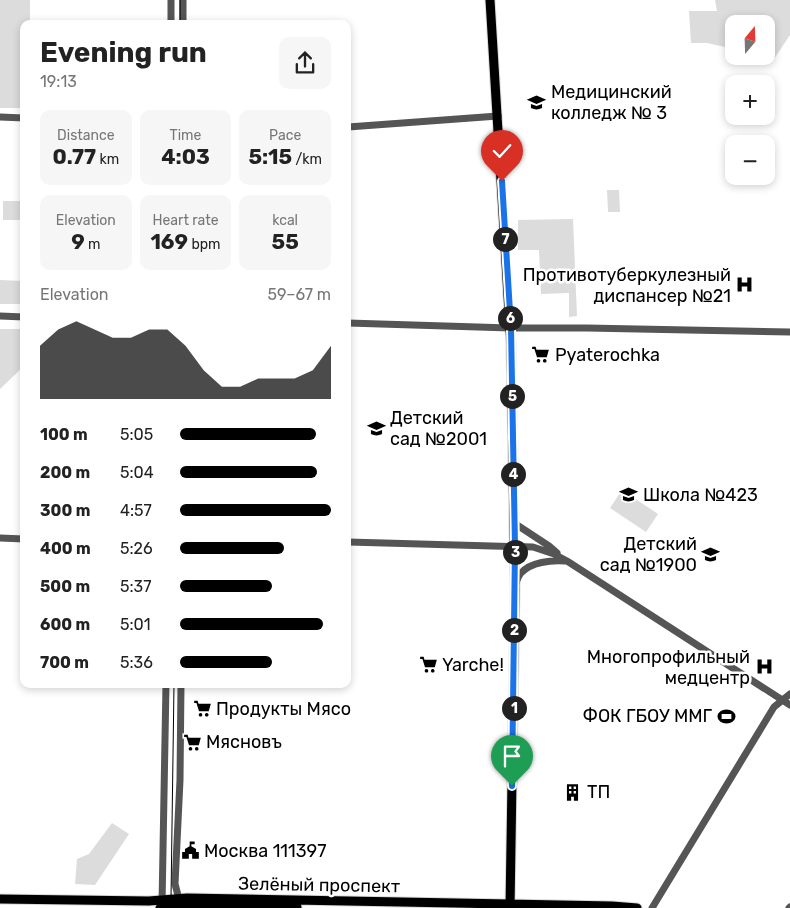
<!DOCTYPE html>
<html lang="en">
<head>
<meta charset="utf-8">
<style>
  body { margin:0; font-family:Rubik,sans-serif; background:#f6f6f6; color:#222; height:100vh; display:flex; flex-direction:column; font-size:19px; white-space:nowrap }
  * { box-sizing:border-box; margin:0 }
  p { font-size:16px; color:#767676 }
  .icon { flex:none; width:28px; height:28px; fill:none; stroke:currentColor; stroke-width:2; stroke-linecap:round; stroke-linejoin:round }
  .map { position:relative; flex:1; overflow:hidden }
  .panel { position:absolute; left:20px; top:20px; width:331px; height:668px; display:flex; flex-direction:column; background:#fff; border-radius:10px; box-shadow:0 2px 8px #0003 }
  .panel>* { flex:none }
  .needle { width:32px; rotate:19deg }
  .buttons { position:absolute; left:725px; top:15px; display:grid; gap:10px }
  .buttons a { display:grid; place-items:center; width:50px; height:50px; border-radius:10px; background:#fff; box-shadow:0 2px 8px #0003; font-size:25px }
  .pin { position:absolute; display:grid; place-items:center; width:42px; height:42px; color:#fff; margin:-51px -21px; border-radius:50% 50% 50% 0; rotate:-45deg; box-shadow:0 0 5px #0007 }
  .pin .icon { rotate:45deg }
  .km { position:absolute; width:25px; height:25px; margin:-12px; border-radius:50%; background:#222; color:#fff; font-size:14px; line-height:25px; text-align:center }
  .round { display:grid; place-items:center; flex:none; width:52px; height:52px; border-radius:10px; background:#f6f6f6 }
  .overview { display:flex; align-items:center; justify-content:space-between; height:85px; padding:0 20px }
  h1 { font-size:28px; font-weight:700; line-height:38px }
  .metrics { display:grid; grid-template-columns:repeat(3,1fr); gap:8px; height:85px; padding:5px 20px }
  .metrics div { display:grid; align-content:center; border-radius:10px; background:#f6f6f6; text-align:center }
  .metrics b { font-size:21px; font-weight:700 }
  .metrics small { font-size:14px; font-weight:400 }
  .metrics p { font-size:14px }
  .chart { height:140px; padding:10px 20px }
  .chart p { display:flex; justify-content:space-between }
  .chart svg { width:100%; height:90px; margin-top:5px; fill:#000; opacity:.7 }
  ul { padding:0 20px; list-style:none; font-size:16px }
  li { display:grid; grid-template-columns:80px 60px 1fr; align-items:center; height:38px }
  li i { height:12px; border-radius:6px; background:#000 }
  .map>svg:first-child { display:block }
</style>
</head>
<body>
<div class="map">
<svg width="790" height="908" viewBox="0 0 790 908">
  <rect width="100%" height="100%" fill="#fff"/>
  <path fill="#dcdcdc" d="M0,0H30V24H24V108H0Z
    M715,0H790V35L774,59L763,56H766V24H734V49L707,43H691L689,11H717Z
    M607,190H619L620,212H608Z
    M3,201H24V220H3Z
    M573,219L577,316L569,317V293L541,294L539,250H518V220Z
    M0,280L24,281V304H0Z
    M0,329H24V366L0,389Z
    M622,490L658,514L646,532L610,508Z
    M112,823L129,834L95,885L75,884L77,859L89,854Z"/>
  <g fill="none" stroke-linecap="round" stroke-linejoin="round">
    <defs>
      <path id="major" d="M490,0L511,345L515,588L510,908
        M0,899L149,901L187,898L612,906L637,908
        M160,908L188,905L297,907"/>
    </defs>
    <use href="#major" stroke="#dbdbdb" stroke-width="11"/>
    <path stroke="#555" stroke-width="7" d="M171,0V24
      M183,24V0
      M0,117L24,118
      M348,127L498,116
      M0,316L24,317
      M348,323L511,328H587L790,332
      M514,523L549,546L557,553
      M0,538L24,539
      M348,542L533,547L554,554L567,561L790,705
      M516,584C517,580 518,576 521,573C531,562 551,560 565,561
      M180,903L175,884L180,780L181,684
      M162,905L166,684
      M652,908L774,707L790,694
      M789,908L790,907"/>
    <use href="#major" stroke="#000" stroke-width="9"/>
    <path stroke="#000" stroke-width="1" d="M180,0V24
      M174,684L171,898L175,908"/>
  </g>
  <g fill="none" stroke-linecap="round" stroke-linejoin="round">
    <defs>
      <path id="route" d="M502,181L511,328L515,546L512,786"/>
    </defs>
    <use href="#route" stroke="#fff" stroke-width="10"/>
    <use href="#route" stroke="#1a73e8" stroke-width="6"/>
  </g>
  <defs>
    <symbol id="university-bare" viewBox="-9 -9 18 18"><path d="M0-5L7-2L0 1L-7-2ZM-4 1L0 2.5L4 1V4Q0 6-4 4Z" fill="#000" stroke="#fff" stroke-width="2.5" paint-order="stroke"/></symbol>
    <symbol id="hospital-bare" viewBox="-9 -9 18 18"><path d="M-5-5h3v3.5h4V-5h3V5h-3V1.5h-4V5h-3Z" fill="#000" stroke="#fff" stroke-width="2.5" paint-order="stroke"/></symbol>
    <symbol id="supermarket-bare" viewBox="-9 -9 18 18"><path d="M-6-5.5h2.5l.6 2H6L4.5 2H-2.5L-4.4-4H-6ZM-1.5 3.2a1.3 1.3 0 1 0 .1 0ZM3 3.2a1.3 1.3 0 1 0 .1 0Z" fill="#000" stroke="#fff" stroke-width="2.5" paint-order="stroke"/></symbol>
    <symbol id="school-bare" viewBox="-9 -9 18 18"><path d="M0-5L7-2L0 1L-7-2ZM-4 1L0 2.5L4 1V4Q0 6-4 4Z" fill="#000" stroke="#fff" stroke-width="2.5" paint-order="stroke"/></symbol>
    <symbol id="stadium-bare" viewBox="-9 -9 18 18"><path d="M0-5a6.5 5 0 1 0 0 10a6.5 5 0 1 0 0-10ZM-3.5-1.8h7v3.6h-7Z" fill="#000" stroke="#fff" stroke-width="2.5" paint-order="stroke"/></symbol>
    <symbol id="building-bare" viewBox="-9 -9 18 18"><path d="M-4-6H4V6H1V3H-1V6H-4ZM-2.5-4.3h1.7v1.8h-1.7ZM.8-4.3h1.7v1.8H.8ZM-2.5-1h1.7V.8h-1.7ZM.8-1h1.7V.8H.8Z" fill="#000" stroke="#fff" stroke-width="2.5" paint-order="stroke"/></symbol>
    <symbol id="civic-bare" viewBox="-9 -9 18 18"><path d="M-.6-6.5H3V-4.5H.6V-3L4-1V1h2V6H-6V1h2V-1L-.6-3ZM-1.2 2.5V6h2.4V2.5Z" fill="#000" stroke="#fff" stroke-width="2.5" paint-order="stroke"/></symbol>
  </defs>
  <g fill-rule="evenodd">
    <use href="#university-bare" x="524" y="90" width="25" height="25"/>
    <use href="#hospital-bare" x="732" y="272" width="25" height="25"/>
    <use href="#supermarket-bare" x="528" y="342" width="25" height="25"/>
    <use href="#school-bare" x="364" y="416" width="25" height="25"/>
    <use href="#school-bare" x="616" y="482" width="25" height="25"/>
    <use href="#school-bare" x="698" y="542" width="25" height="25"/>
    <use href="#supermarket-bare" x="416" y="652" width="25" height="25"/>
    <use href="#hospital-bare" x="752" y="654" width="25" height="25"/>
    <use href="#supermarket-bare" x="190" y="696" width="25" height="25"/>
    <use href="#stadium-bare" x="714" y="704" width="25" height="25"/>
    <use href="#supermarket-bare" x="180" y="730" width="25" height="25"/>
    <use href="#building-bare" x="560" y="780" width="25" height="25"/>
    <use href="#civic-bare" x="178" y="838" width="25" height="25"/>
  </g>
  <g text-anchor="middle" stroke-width="5" stroke-linejoin="round" paint-order="stroke">
    <g font-size="18" fill="#000" stroke="#fff" text-anchor="start">
      <text x="551" y="98">Медицинский<tspan x="551" dy="21">колледж № 3</tspan></text>
      <text x="731" y="281" text-anchor="end">Противотуберкулезный<tspan x="731" dy="21">диспансер №21</tspan></text>
      <text x="555" y="361">Pyaterochka</text>
      <text x="390" y="424">Детский<tspan x="390" dy="21">сад №2001</tspan></text>
      <text x="643" y="501">Школа №423</text>
      <text x="697" y="550" text-anchor="end">Детский<tspan x="697" dy="21">сад №1900</tspan></text>
      <text x="750" y="663" text-anchor="end">Многопрофильный<tspan x="750" dy="21">медцентр</tspan></text>
      <text x="442" y="671">Yarche!</text>
      <text x="216" y="715">Продукты Мясо</text>
      <text x="712" y="722" text-anchor="end">ФОК ГБОУ ММГ</text>
      <text x="206" y="748">Мясновъ</text>
      <text x="587" y="798">ТП</text>
      <text x="204" y="857">Москва 111397</text>
    </g>
    <g font-size="18" fill="#000" stroke="#fff">
      <text transform="translate(319 885) rotate(1)" y="6">Зелёный проспект</text>
    </g>
  </g>
</svg>
<div class="buttons">
<a><svg class="needle" viewBox="-14 -14 28 28"><path d="M0-13l5 13h-10z" fill="#e53935"/><path d="M0 13l5-13h-10z" fill="#767676"/></svg></a>
<a>+</a>
<a>−</a>
</div>
<div class="pin" style="left:512px;top:786px;background:#1e9e55"><svg class="icon" aria-label="arrive" viewBox="0 0 24 24"><path d="M6 21V4h12l-3 4 3 4H6"/></svg></div>
<div class="pin" style="left:502px;top:181px;background:#d93025"><svg class="icon" aria-label="check" viewBox="0 0 24 24"><path d="M5 12l5 5 9-10"/></svg></div>
<b class="km" style="left:514px;top:708px">1</b>
<b class="km" style="left:514px;top:630px">2</b>
<b class="km" style="left:515px;top:552px">3</b>
<b class="km" style="left:513px;top:474px">4</b>
<b class="km" style="left:512px;top:396px">5</b>
<b class="km" style="left:510px;top:318px">6</b>
<b class="km" style="left:505px;top:239px">7</b>
<section class="panel">
<div class="overview"><div><h1>Evening run</h1><p>19:13</p></div><a class="round"><svg class="icon" aria-label="share" viewBox="0 0 24 24"><path d="M12 15V3M7 8l5-5 5 5M5 13v7h14v-7"/></svg></a></div>
<div class="metrics">
<div><p>Distance</p><b>0.77<small> km</small></b></div>
<div><p>Time</p><b>4:03</b></div>
<div><p>Pace</p><b>5:15<small> /km</small></b></div>
</div>
<div class="metrics">
<div><p>Elevation</p><b>9<small> m</small></b></div>
<div><p>Heart rate</p><b>169<small> bpm</small></b></div>
<div><p>kcal</p><b>55</b></div>
</div>
<div class="chart"><p><span>Elevation</span>59–67 m</p>
<svg viewBox="0 0 160 44" preserveAspectRatio="none"><path d="M0 44V18L10 10L20 6L30 10L40 14L50 14L60 10L70 10L80 18L90 30L100 38L110 38L120 34L130 34L140 34L150 30L160 18V44z"/></svg>
</div>
<ul>
<li><b>100 m</b>5:05<i style="width:90%"></i></li>
<li><b>200 m</b>5:04<i style="width:91%"></i></li>
<li><b>300 m</b>4:57<i style="width:100%"></i></li>
<li><b>400 m</b>5:26<i style="width:69%"></i></li>
<li><b>500 m</b>5:37<i style="width:61%"></i></li>
<li><b>600 m</b>5:01<i style="width:95%"></i></li>
<li><b>700 m</b>5:36<i style="width:61%"></i></li>
</ul>
</section>
</div>
</body>
</html>
